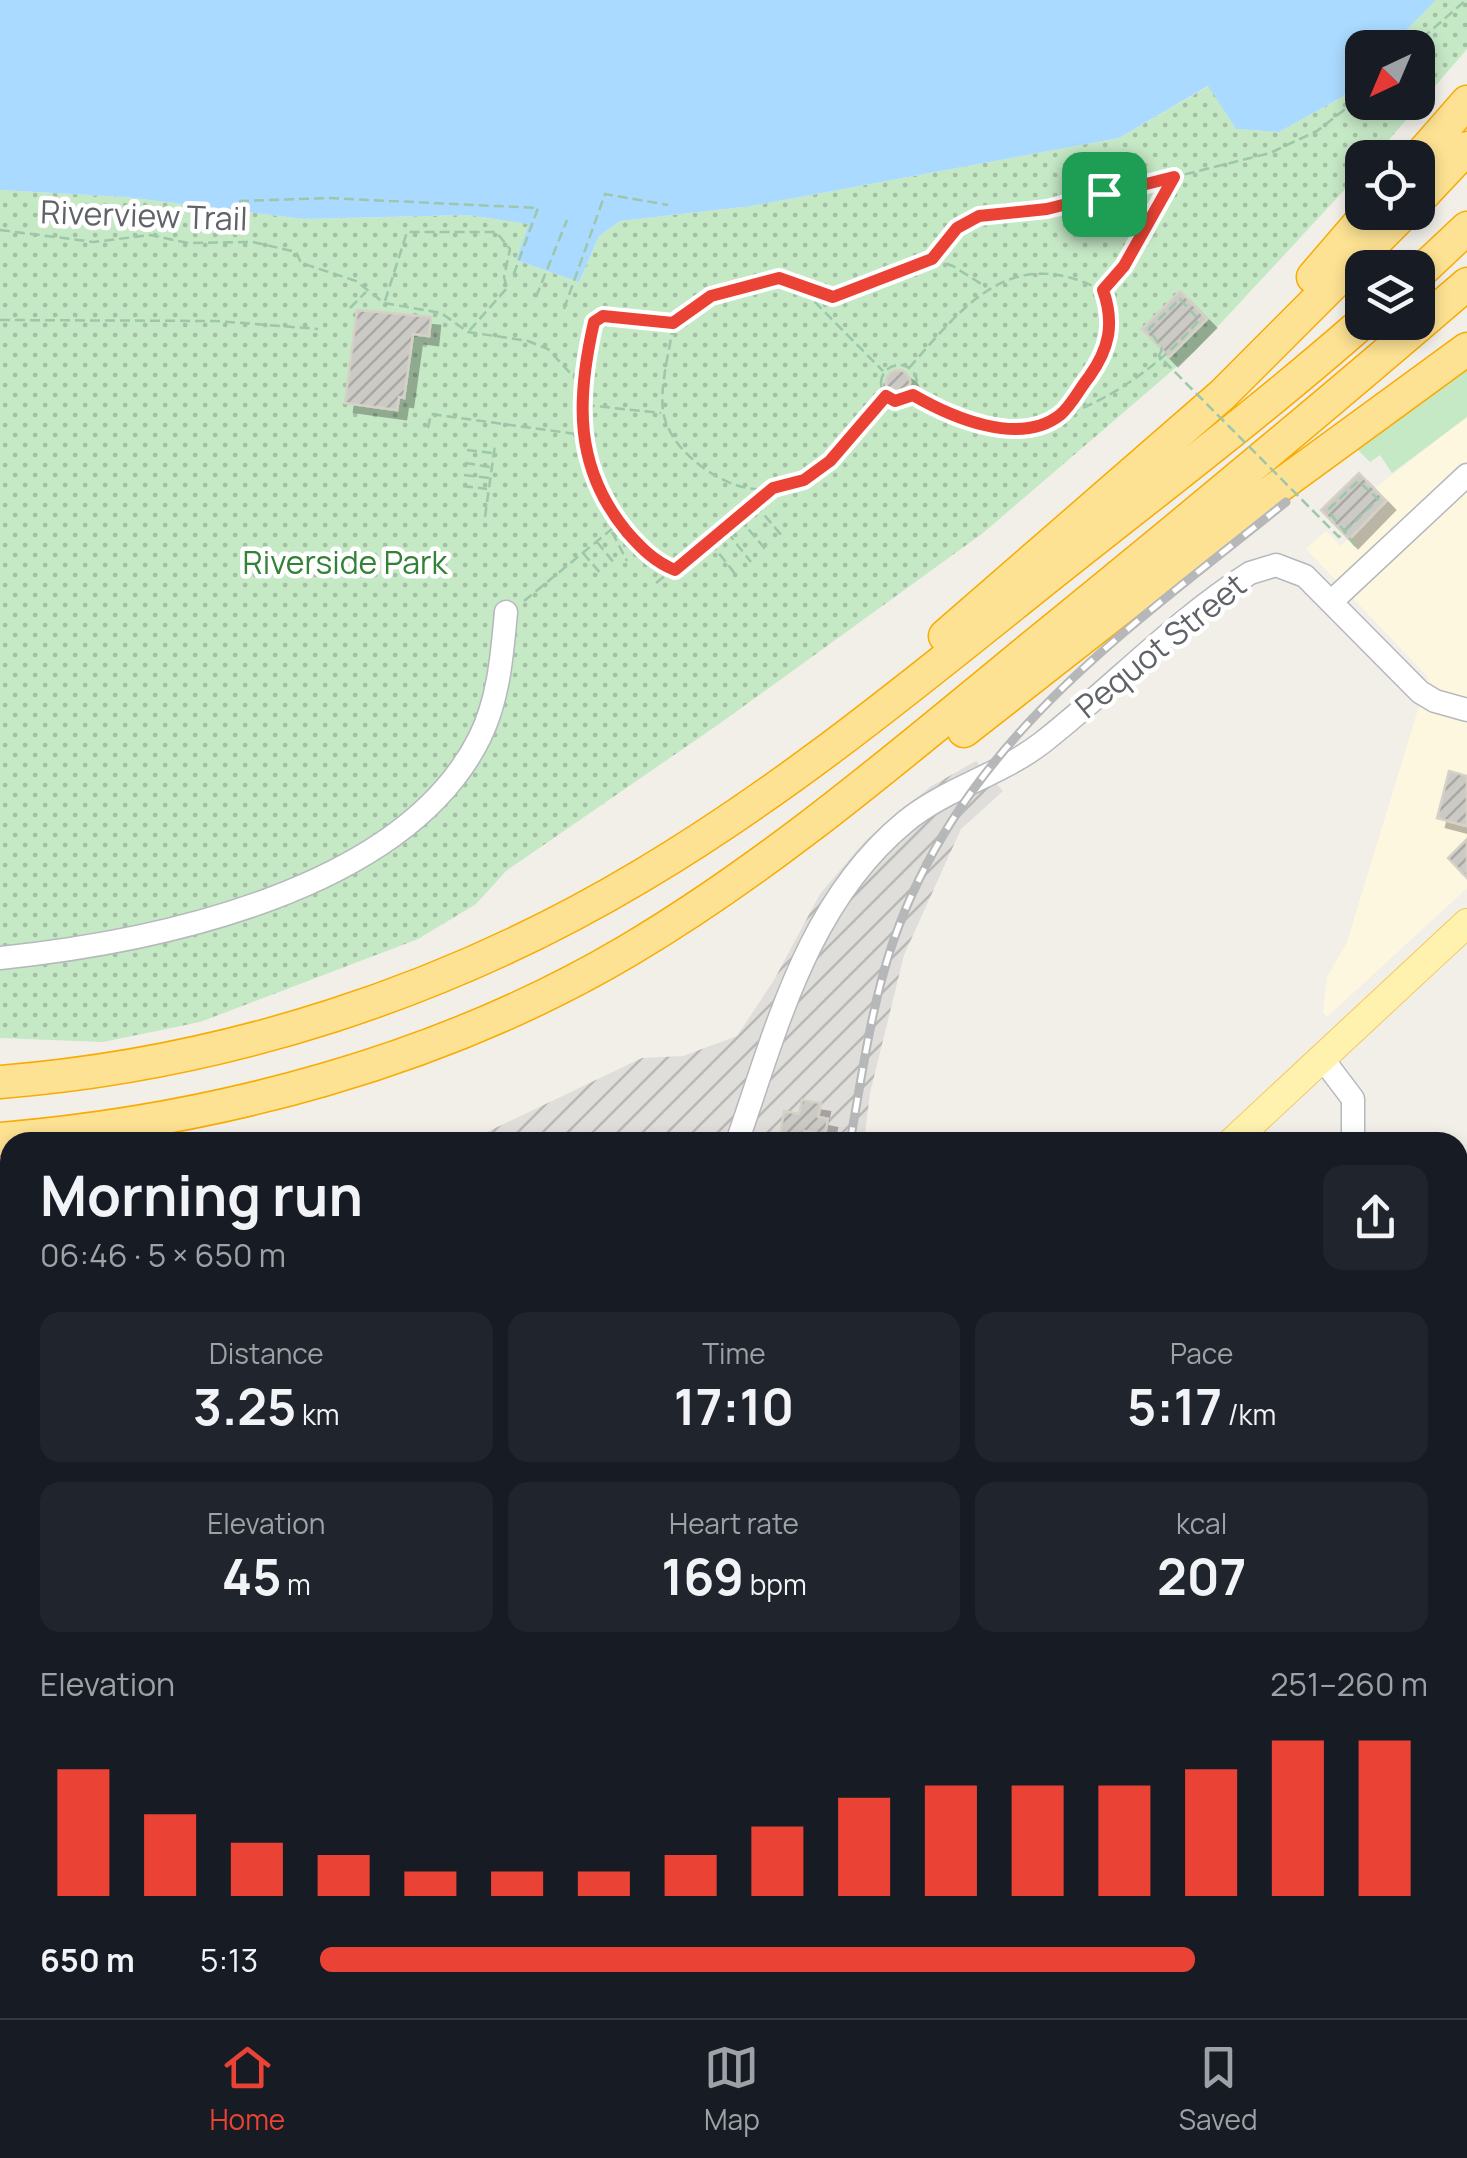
<!DOCTYPE html>
<html lang="en">
<head>
<meta charset="utf-8">
<style>
  body { margin:0; font-family:Manrope,sans-serif; background:#20242c; color:#f1f3f6; height:100vh; display:flex; flex-direction:column; font-size:38px; white-space:nowrap }
  * { box-sizing:border-box; margin:0 }
  p { font-size:32px; color:#9ea1a6 }
  .icon { flex:none; width:55px; height:55px; fill:none; stroke:currentColor; stroke-width:2; stroke-linecap:round; stroke-linejoin:round }
  .map { position:relative; flex:1; overflow:hidden }
  .side { position:absolute; left:0px; top:1132px; width:1468px; height:888px; display:flex; flex-direction:column; background:#171b24; border-radius:30px 30px 0 0; box-shadow:0 5px 15px #0003 }
  .side>* { flex:none }
  .needle { width:65px; rotate:224deg }
  .controls { position:absolute; left:1345px; top:30px; display:grid; gap:20px }
  .controls a { display:grid; place-items:center; width:90px; height:90px; border-radius:20px; background:#171b24; box-shadow:0 5px 15px #0003; font-size:50px }
  .pin { position:absolute; display:grid; place-items:center; width:85px; height:85px; color:#fff; margin:-42px; border-radius:20px; box-shadow:0 5px 15px #0006 }
  .round { display:grid; place-items:center; flex:none; width:105px; height:105px; border-radius:20px; background:#20242c }
  .head { display:flex; align-items:center; justify-content:space-between; height:170px; padding:0 40px }
  h1 { font-size:55px; font-weight:700; line-height:75px }
  .figures { display:grid; grid-template-columns:repeat(3,1fr); gap:15px; height:170px; padding:10px 40px }
  .figures div { display:grid; align-content:center; border-radius:20px; background:#20242c; text-align:center }
  .figures b { font-size:50px; font-weight:700 }
  .figures small { font-size:28px; font-weight:400 }
  .figures p { font-size:28px }
  .chart { height:280px; padding:20px 40px }
  .chart p { display:flex; justify-content:space-between }
  .chart svg { width:100%; height:180px; margin-top:10px; stroke:#ea4335; stroke-width:6 }
  ul { padding:0 40px; list-style:none; font-size:32px }
  li { display:grid; grid-template-columns:160px 120px 1fr; align-items:center; height:75px }
  li i { height:25px; border-radius:12px; background:#ea4335 }
  .dock { display:flex; justify-content:space-around; align-items:center; height:140px; border-top:2px solid #363941; background:#171b24; font-size:28px; color:#9ea1a6 }
  .dock a { display:grid; justify-items:center; gap:5px }
  .dock .selected { color:#ea4335 }
  .map>svg:first-child { display:block }
</style>
</head>
<body>
<div class="map">
<svg width="1467" height="2018" viewBox="0 0 1467 2018">
  <defs>
    <pattern id="industrial-furrows" width="10" height="10" patternUnits="userSpaceOnUse" patternTransform="scale(2.5)"><rect width="10" height="10" fill="#e0deda"/><path d="M-1 1l2-2M0 10L10 0M9 11l2-2" fill="none" stroke="#b9b8b5"/></pattern>
    <pattern id="forest-firs" width="22" height="20" patternUnits="userSpaceOnUse" patternTransform="scale(2.5)"><rect width="22" height="20" fill="#c5e8c5"/><path d="M5 1l3.5 6h-7zM16 11l3.5 6h-7z" fill="#a3c0a4"/></pattern>
    <pattern id="park-dots" width="8" height="8" patternUnits="userSpaceOnUse" patternTransform="scale(2.5)"><rect width="8" height="8" fill="#c5e8c5"/><path d="M2 2h.1M6 6h.1" fill="none" stroke="#a3c0a4" stroke-width="1.8" stroke-linecap="round"/></pattern>
    <pattern id="building-hatch" width="6" height="6" patternUnits="userSpaceOnUse" patternTransform="scale(2.5)"><rect width="6" height="6" fill="#cccac5"/><path d="M-1 1l2-2M0 6l6-6M5 7l2-2" fill="none" stroke="#a9a8a4"/></pattern>
    <filter id="shadow"><feDropShadow dx="9" dy="9" stdDeviation="0" flood-color="#0004"/></filter>
  </defs>
  <rect width="100%" height="100%" fill="#f1efe8"/>
  <path fill="#fef7e0" d="M1467,417V888L1327,1017L1323,1012L1327,977L1347,942L1428,677L1306,549L1326,531L1341,546L1386,502L1374,489Z
    M10,1602V2010H351L343,2018H0V1604Z"/>
  <path fill="url(#industrial-furrows)" d="M976,761L1003,791L961,829L904,955L870,1093L864,1142H466L642,1058L683,1056L737,1036L774,980L820,894L865,841L930,787Z
    M10,1291V1368H0V1296Z"/>
  <path fill="#c5e8c5" d="M1467,363V417L1392,473L1380,455L1370,462L1353,445Z
    M10,1601V1775L0,1776V1603Z"/>
  <path fill="url(#forest-firs)" d="M1467,1505V1626L1458,1625V1519Z"/>
  <path fill="url(#park-dots)" d="M1436,0H1467V49L1374,157L1362,158V171L1195,351L983,533L719,724L506,871L476,904L418,939L200,1022L103,1042L0,1038V190L125,197L304,219L467,215L530,224L516,260L579,282L599,236L620,221L751,206L1119,138L1209,86L1236,129L1279,132L1342,97L1362,76V102H1418V48L1390,47Z"/>
  <path fill="#aadaff" d="M0,0H1436L1390,47L1362,48V76L1342,97L1279,132L1236,129L1208,86L1119,138L751,206L620,221L599,236L579,282L516,260L529,224L467,215L304,219L125,197L0,190Z"/>
  <path fill="url(#building-hatch)" stroke="#d6d1c6" stroke-width="2.5" filter="url(#shadow)" d="M1180,291L1207,319L1169,357L1142,329Z
    M357,310L431,317L429,336L413,334L404,398L399,397L397,410L345,403Z
    M886 382a12 12 0 1 1 24 0a12 12 0 1 1-24 0Z
    M1359,473L1386,501L1349,539L1321,510Z
    M1449,771L1467,776V826L1437,818Z
    M1467,839V878L1448,858Z
    M802,1100L821,1103L818,1117L828,1119L825,1134L804,1131L802,1140L780,1136L784,1111L799,1114Z"/>
  <g fill="none" stroke-linecap="round" stroke-linejoin="round">
    <defs>
      <path id="minor" d="M1332,601L1467,475
        M0,958C155,942 404,891 480,737C499,698 502,655 506,612
        M1322,1058L1353,1099V1142
        M737,1142C777,1028 807,903 905,822C946,788 1001,775 1043,742C1113,687 1176,620 1250,573L1276,565L1305,576L1420,692L1435,701L1467,710
        M1145,2018L1154,2010"/>
      <path id="major" d="M1232,1142L1467,923
        M1458,1481L1467,1461
        M0,1482L10,1477
        M973,2018L999,2010
        M1037,2018L1053,2010"/>
      <path id="highway" d="M1418,158L1467,102
        M1418,200L1467,148
        M1418,274L1467,228
        M1313,277L1369,212
        M945,636L1222,395L1405,212
        M964,731L1237,517L1467,349
        M0,1082C226,1064 447,992 641,876C781,793 907,690 1034,588C1144,500 1257,415 1363,322
        M0,1139C216,1121 442,1061 629,950C772,865 898,757 1026,652C1175,531 1322,409 1467,284"/>
    </defs>
    <use href="#minor" stroke="#b5b8bc" stroke-width="25"/>
    <use href="#major" stroke="#f2c960" stroke-width="30"/>
    <use href="#highway" stroke="#f9ab00" stroke-width="35"/>
    <path stroke="#9cc7a9" stroke-width="2.5" stroke-dasharray="10 5" stroke-linecap="butt" d="M1411,48L1466,0
      M239,201L328,198L538,208L512,279
      M0,230L94,242L150,235L188,243L253,242L296,252L301,263L356,281L384,303L441,313L468,332L528,341L548,349L583,387
      M932,259L953,266L986,287
      M1104,289L1124,266L1174,178
      M804,291L883,371
      M536,297L567,220
      M385,301L407,232H496L510,249L504,277L507,288L469,331
      M350,308L366,292
      M564,309L605,194L668,205
      M0,320L217,321L318,329
      M672,323L603,316L594,321C576,399 574,469 627,532C642,549 654,562 675,570
      M673,323L711,296L779,279L833,297L932,259L957,228L979,216L1047,209L1270,153L1317,131L1362,96
      M673,325C670,350 658,391 664,416C670,439 686,455 705,469C785,525 839,454 886,397
      M881 383a18 18 0 1 1 36 0a18 18 0 1 1-36 0Z
      M909,368C966,303 1012,243 1103,291C1123,345 1092,373 1061,414
      M913,395C928,404 944,416 961,421C1047,445 1146,384 1199,320L1180,299L1149,329L1162,349
      M585,405L661,413
      M428,428L431,414L583,435
      M467,450L492,453
      M465,463L490,467
      M464,475L489,478
      M463,486L487,489
      M755,504L782,536
      M1331,514L1357,548
      M485,517L495,445
      M739,518L766,550
      M612,532L627,561
      M727,532L751,562
      M597,542L615,564
      M710,542L736,575
      M583,553L602,575
      M656,583L772,489
      M524,601L618,524
      M280,2018L291,2010"/>
    <use href="#minor" stroke="#fff" stroke-width="22"/>
    <use href="#major" stroke="#fff2af" stroke-width="28"/>
    <use href="#highway" stroke="#fde293" stroke-width="32"/>
    <defs>
      <path id="rail" d="M850,1142C862,1076 871,1006 893,942C964,739 1126,631 1286,502
        M1458,1630L1467,1631
        M1458,1720L1467,1718
        M1458,1750L1467,1748
        M431,2018L436,2010
        M810,2018L825,2010
        M883,2018L896,2010"/>
    </defs>
    <use href="#rail" stroke="#b6b7b8" stroke-width="9"/>
    <use href="#rail" stroke="#fff" stroke-width="5" stroke-dasharray="15" stroke-linecap="butt"/>
    <path stroke="#9cc7a9" stroke-width="2.5" stroke-dasharray="10 5" stroke-linecap="butt" d="M1162,349L1159,356L1339,537L1378,499L1358,481L1329,509L1331,514"/>
  </g>
  <g fill="none" stroke-linecap="round" stroke-linejoin="round">
    <defs>
      <path id="route" d="M1174,177L1124,266L1103,290C1115,324 1109,349 1089,377C1080,388 1071,406 1060,415C1019,447 951,417 913,395L895,401L886,396L830,461L804,480L773,488L675,570C655,562 642,549 627,532C574,468 576,400 594,322L603,316L673,323L711,296L779,278L833,297L932,259L957,228L979,216L1047,209Z"/>
    </defs>
    <use href="#route" stroke="#fff" stroke-width="20"/>
    <use href="#route" stroke="#ea4335" stroke-width="12"/>
  </g>
  <g text-anchor="middle" stroke-width="9" stroke-linejoin="round" paint-order="stroke">
    <g font-size="32" fill="#5f6368" stroke="#fff">
      <text transform="translate(144 216) rotate(2)" y="11">Riverview Trail</text>
      <text transform="translate(1161 646) rotate(-39)" y="11">Pequot Street</text>
    </g>
    <g font-size="32" fill="#348238" stroke="#fff">
      <text x="345" y="574">Riverside Park</text>
    </g>
  </g>
</svg>
<div class="controls">
<a><svg class="needle" viewBox="-14 -14 28 28"><path d="M0-13l5 13h-10z" fill="#e53935"/><path d="M0 13l5-13h-10z" fill="#9ea1a6"/></svg></a>
<a><svg class="icon" aria-label="locate" viewBox="0 0 24 24"><circle cx="12" cy="12" r="6"/><path d="M12 2v4M12 18v4M2 12h4M18 12h4"/></svg></a>
<a><svg class="icon" aria-label="layers" viewBox="0 0 24 24"><path d="M12 4l9 5-9 5-9-5zM3 14l9 5 9-5"/></svg></a>
</div>
<div class="pin" style="left:1104px;top:194px;background:#1e9e55"><svg class="icon" aria-label="arrive" viewBox="0 0 24 24"><path d="M6 21V4h12l-3 4 3 4H6"/></svg></div>
<section class="side">
<div class="head"><div><h1>Morning run</h1><p>06:46 · 5 × 650 m</p></div><a class="round"><svg class="icon" aria-label="share" viewBox="0 0 24 24"><path d="M12 15V3M7 8l5-5 5 5M5 13v7h14v-7"/></svg></a></div>
<div class="figures">
<div><p>Distance</p><b>3.25<small> km</small></b></div>
<div><p>Time</p><b>17:10</b></div>
<div><p>Pace</p><b>5:17<small> /km</small></b></div>
</div>
<div class="figures">
<div><p>Elevation</p><b>45<small> m</small></b></div>
<div><p>Heart rate</p><b>169<small> bpm</small></b></div>
<div><p>kcal</p><b>207</b></div>
</div>
<div class="chart"><p><span>Elevation</span>251–260 m</p>
<svg viewBox="0 0 160 44" preserveAspectRatio="none"><path d="M5 44V13M15 44V24M25 44V31M35 44V34M45 44V38M55 44V38M65 44V38M75 44V34M85 44V27M95 44V20M105 44V17M115 44V17M125 44V17M135 44V13M145 44V6M155 44V6"/></svg>
</div>
<ul>
<li><b>650 m</b>5:13<i style="width:79%"></i></li>
</ul>
</section>
</div>
<nav class="dock">
<a class="selected"><svg class="icon" aria-label="home" viewBox="0 0 24 24"><path d="M3 11l9-7 9 7M6 9v11h12V9"/></svg>Home</a>
<a><svg class="icon" aria-label="map" viewBox="0 0 24 24"><path d="M3 6l6-2 6 2 6-2v14l-6 2-6-2-6 2zM9 4v14M15 6v14"/></svg>Map</a>
<a><svg class="icon" aria-label="saved" viewBox="0 0 24 24"><path d="M7 4h10v16l-5-4-5 4z"/></svg>Saved</a>
</nav>
</body>
</html>
